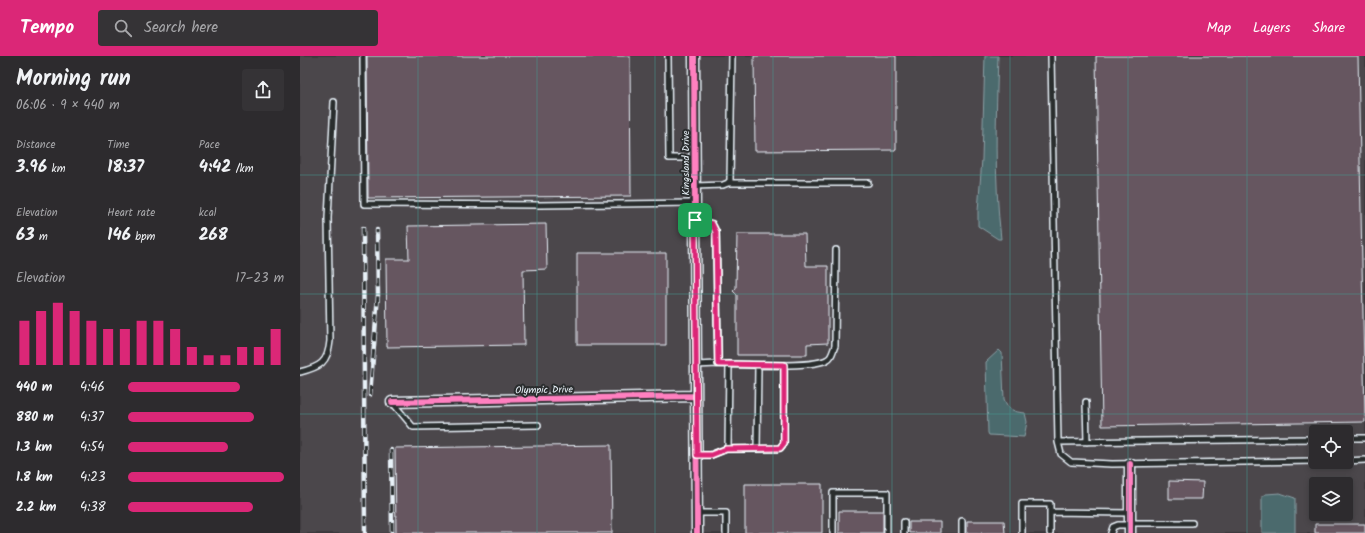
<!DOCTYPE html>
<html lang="en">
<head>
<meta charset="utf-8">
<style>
  body { margin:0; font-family:Kalam,sans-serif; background:#353336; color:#f1f3f6; height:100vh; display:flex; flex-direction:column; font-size:15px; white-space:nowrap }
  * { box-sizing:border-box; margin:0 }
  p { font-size:13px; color:#a7a7aa }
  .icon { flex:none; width:22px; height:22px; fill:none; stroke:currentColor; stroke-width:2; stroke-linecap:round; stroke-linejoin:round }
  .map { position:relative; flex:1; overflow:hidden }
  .sheet { display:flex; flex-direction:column; background:#2d2b2e; width:300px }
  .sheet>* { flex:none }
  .tools { position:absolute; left:1009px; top:369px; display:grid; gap:8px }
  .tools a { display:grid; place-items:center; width:44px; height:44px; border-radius:4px; background:#2d2b2e; box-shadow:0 2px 6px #0003,0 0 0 1px #48474a; font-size:20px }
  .pin { position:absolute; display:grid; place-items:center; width:34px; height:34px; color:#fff; margin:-17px; border-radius:8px; box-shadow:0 2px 6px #0006 }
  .round { display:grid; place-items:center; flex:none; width:42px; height:42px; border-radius:4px; background:#353336 }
  .headline { display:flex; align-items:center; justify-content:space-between; height:68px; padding:0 16px }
  h1 { font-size:22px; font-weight:800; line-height:30px }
  .metrics { display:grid; grid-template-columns:repeat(3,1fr); gap:6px; height:68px; padding:4px 16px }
  .metrics div { display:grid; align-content:center }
  .metrics b { font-size:17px; font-weight:800 }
  .metrics small { font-size:11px; font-weight:400 }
  .metrics p { font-size:11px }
  .chart { height:112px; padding:8px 16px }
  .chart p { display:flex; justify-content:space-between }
  .chart svg { width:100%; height:72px; margin-top:4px; stroke:#db2777; stroke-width:6 }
  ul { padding:0 16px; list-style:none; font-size:13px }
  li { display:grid; grid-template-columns:64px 48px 1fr; align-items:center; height:30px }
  li i { height:10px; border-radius:5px; background:#db2777 }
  header { display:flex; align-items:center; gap:24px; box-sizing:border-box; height:56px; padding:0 20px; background:#db2777; color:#fff }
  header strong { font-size:19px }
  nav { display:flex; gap:22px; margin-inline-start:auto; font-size:14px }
  .search { width:280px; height:36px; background:#353336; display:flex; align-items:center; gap:10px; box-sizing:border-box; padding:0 14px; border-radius:4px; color:#a7a7aa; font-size:15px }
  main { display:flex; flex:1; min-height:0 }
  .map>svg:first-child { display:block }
</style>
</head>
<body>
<header>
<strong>Tempo</strong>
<div class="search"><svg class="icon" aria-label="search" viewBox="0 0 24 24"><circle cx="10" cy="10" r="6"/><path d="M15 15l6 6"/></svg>Search here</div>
<nav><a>Map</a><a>Layers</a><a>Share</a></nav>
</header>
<main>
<section class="sheet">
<div class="headline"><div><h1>Morning run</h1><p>06:06 · 9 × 440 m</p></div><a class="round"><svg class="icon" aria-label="share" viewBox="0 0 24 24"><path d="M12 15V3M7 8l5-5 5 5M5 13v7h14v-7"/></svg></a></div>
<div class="metrics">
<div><p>Distance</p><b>3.96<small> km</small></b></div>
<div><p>Time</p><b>18:37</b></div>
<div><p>Pace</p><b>4:42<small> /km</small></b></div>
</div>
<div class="metrics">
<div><p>Elevation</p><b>63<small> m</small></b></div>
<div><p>Heart rate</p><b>146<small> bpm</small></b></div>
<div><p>kcal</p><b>268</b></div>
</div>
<div class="chart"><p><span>Elevation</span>17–23 m</p>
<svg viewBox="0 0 160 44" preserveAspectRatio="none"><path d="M5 44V17M15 44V11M25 44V6M35 44V11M45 44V17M55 44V22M65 44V22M75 44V17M85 44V17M95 44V22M105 44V33M115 44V38M125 44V38M135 44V33M145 44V33M155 44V22"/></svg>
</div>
<ul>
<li><b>440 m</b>4:46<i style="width:72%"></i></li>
<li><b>880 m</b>4:37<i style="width:81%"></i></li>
<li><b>1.3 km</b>4:54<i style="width:64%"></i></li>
<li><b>1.8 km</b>4:23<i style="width:100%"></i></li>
<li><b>2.2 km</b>4:38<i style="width:80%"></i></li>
</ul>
</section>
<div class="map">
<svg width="1065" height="477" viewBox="0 0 1065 477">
  <rect width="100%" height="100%" fill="#3c393d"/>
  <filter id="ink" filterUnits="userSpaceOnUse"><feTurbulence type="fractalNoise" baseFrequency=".025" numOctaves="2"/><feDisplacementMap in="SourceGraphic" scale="8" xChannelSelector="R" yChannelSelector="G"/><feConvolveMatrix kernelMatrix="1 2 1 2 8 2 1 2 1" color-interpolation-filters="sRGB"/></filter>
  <g filter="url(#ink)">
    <path fill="#4c464c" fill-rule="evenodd" d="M0,0H1065V477H0ZM1016,376H1046V406H1016ZM1016,428H1046V458H1016Z"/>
    <path fill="#4b6a6d" stroke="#8aa0a5" d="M685,0H698C696,61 694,123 701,183H698L678,170V155L682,103Z
      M699,294L702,297L704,343C708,354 714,356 725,357L727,366L724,381L689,379L688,377L686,306Z
      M980,437L995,442V477H962V440L966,438Z"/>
    <path fill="#665661" stroke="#e8f1f8" d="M67,0H330L331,140L68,142Z
      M454,0H596V94L455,95Z
      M796,0H1058L1065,366L802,370Z
      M246,168L247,213L223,214L224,289L87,291L86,203H109L108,170Z
      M437,178H505L506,210H528V287L507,288V299H437V239L433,235L436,232Z
      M277,197H366V289H277Z
      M311,389L312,477H96L95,392Z
      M869,425L903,426L902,443H869Z
      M445,428H522V477H445Z
      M539,455H583V477H539Z
      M667,465H704L705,477H667Z
      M609,466H640V477H609Z
      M1015,468H1065V477H1015Z"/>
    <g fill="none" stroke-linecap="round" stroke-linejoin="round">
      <defs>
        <path id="lane" d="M63,0L64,148L240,149L395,147
          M368,0L369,102H395
          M751,0L758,386L761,398L771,406L812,408L1016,405
          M428,127H568
          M395,130L423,129L428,127L430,124L432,0
          M395,164L412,168L416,176L418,308C438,308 514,313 528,303C532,301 533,294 535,290L536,194
          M396,309L418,308
          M0,316C20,311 28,307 30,285L28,162L34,46
          M92,346L113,371L238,369
          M786,346L787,386
          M1046,382H1065
          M758,386L1016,383
          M428,393L429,308
          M457,393L458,309
          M397,399H411L426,393H477L480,392L484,387V309
          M1046,405L1065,404
          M750,456L830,457
          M397,457H426V477
          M830,467H892
          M533,477V437H587V477
          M604,477V466
          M662,477V465
          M722,477V448H750V477
          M811,477L813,471L818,469H830"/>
        <path id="street" d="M394,0L397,477
          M92,346L396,340
          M830,477V408"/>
      </defs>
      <use href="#lane" stroke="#e8f1f8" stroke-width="8"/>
      <use href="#street" stroke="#e8f1f8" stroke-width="13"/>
      <use href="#lane" stroke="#2a2d2e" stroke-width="5"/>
      <use href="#street" stroke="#2a2d2e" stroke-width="10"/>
      <defs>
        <path id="rail" d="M63,172L65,477
          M70,339L78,239L77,174
          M91,394L92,477"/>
      </defs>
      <use href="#rail" stroke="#e8f1f8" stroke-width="4.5"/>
      <use href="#rail" stroke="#2a2d2e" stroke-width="3" stroke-dasharray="9" stroke-linecap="butt"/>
      <defs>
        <path id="cycleway" d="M394,0L397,477
          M92,346L396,340
          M830,477V408"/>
      </defs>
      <use href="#cycleway" stroke="#2a2d2e" stroke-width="8"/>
      <use href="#cycleway" stroke="#ff80c0" stroke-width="6"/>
    </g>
  </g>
  <g fill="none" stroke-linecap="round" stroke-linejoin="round" filter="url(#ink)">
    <defs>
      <path id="route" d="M395,164L412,168L416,176L418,308L484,309V387L480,392L426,393L411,399H397Z"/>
    </defs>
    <use href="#route" stroke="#fff" stroke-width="8"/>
    <use href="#route" stroke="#db2777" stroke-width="5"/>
  </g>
  <path fill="none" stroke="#459590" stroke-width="1" stroke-opacity="0.55" d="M118,0V477M237,0V477M355,0V477M473,0V477M592,0V477M710,0V477M828,0V477M947,0V477M0,119H1065M0,238H1065M0,358H1065"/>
  <g text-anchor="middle" stroke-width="4" stroke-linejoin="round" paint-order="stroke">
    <g font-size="10" fill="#e8f1f8" stroke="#2a2d2e">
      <text transform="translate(385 107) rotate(-90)" y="4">Kingsland Drive</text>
      <text transform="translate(244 333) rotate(-1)" y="4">Olympic Drive</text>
    </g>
  </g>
</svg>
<div class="tools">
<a><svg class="icon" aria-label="locate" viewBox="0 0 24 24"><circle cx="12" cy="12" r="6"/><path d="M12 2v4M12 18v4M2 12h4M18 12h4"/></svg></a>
<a><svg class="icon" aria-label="layers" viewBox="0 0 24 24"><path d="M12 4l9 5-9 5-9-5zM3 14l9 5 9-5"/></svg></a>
</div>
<div class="pin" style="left:395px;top:164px;background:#1e9e55"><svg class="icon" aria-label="arrive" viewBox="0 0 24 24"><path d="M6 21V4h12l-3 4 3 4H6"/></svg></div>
</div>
</main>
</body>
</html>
